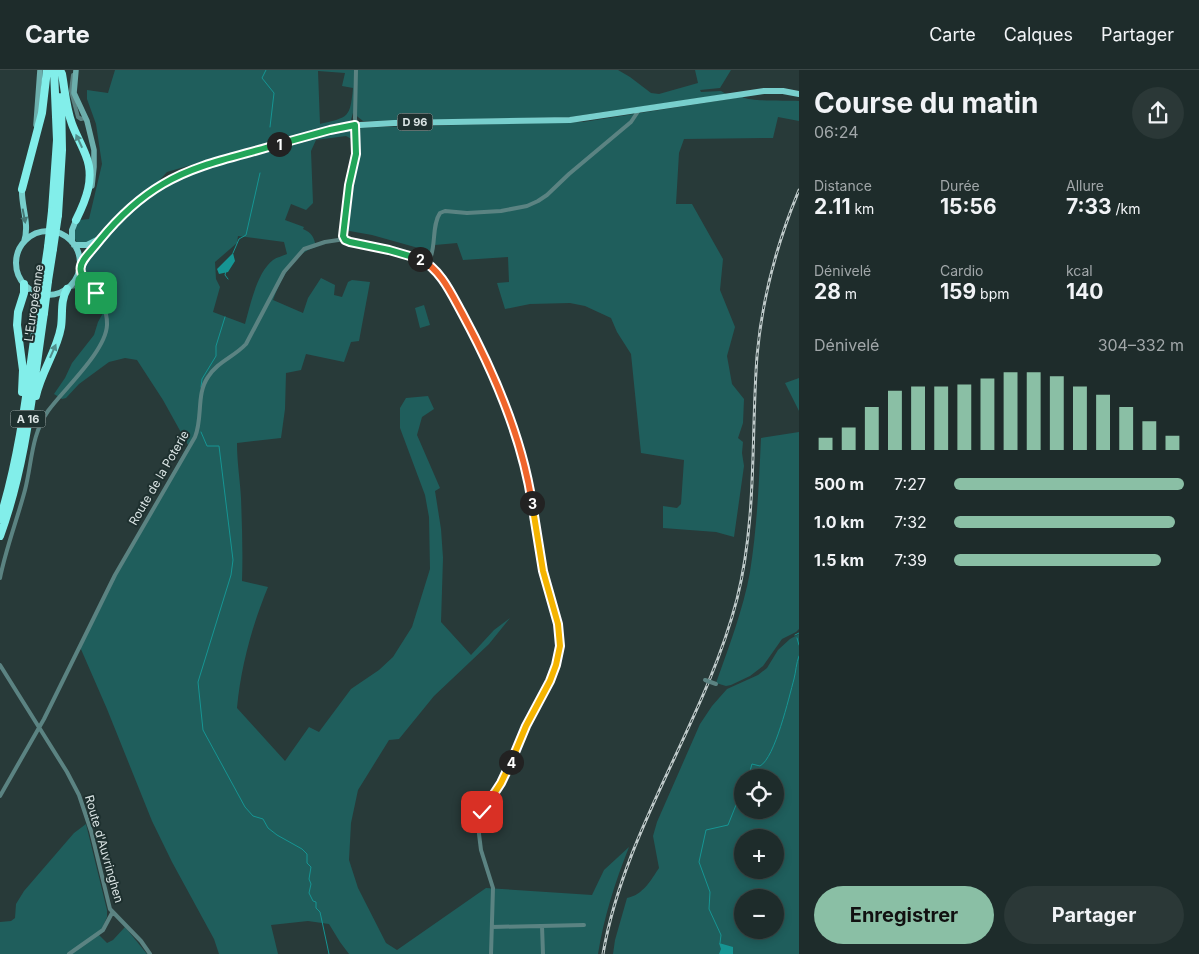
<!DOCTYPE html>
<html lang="fr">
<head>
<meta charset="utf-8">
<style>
  body { margin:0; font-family:Inter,sans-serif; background:#2b3837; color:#f1f3f6; height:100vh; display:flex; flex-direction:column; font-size:19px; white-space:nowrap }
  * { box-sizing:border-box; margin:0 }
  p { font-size:16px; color:#a1a7a9 }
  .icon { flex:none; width:28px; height:28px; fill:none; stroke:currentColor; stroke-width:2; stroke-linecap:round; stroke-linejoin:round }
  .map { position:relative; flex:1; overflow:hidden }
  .side { display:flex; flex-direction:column; background:#1e2c2b; width:400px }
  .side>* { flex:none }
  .buttons { position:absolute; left:734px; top:699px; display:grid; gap:10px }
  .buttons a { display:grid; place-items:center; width:50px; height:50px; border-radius:50%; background:#1e2c2b; box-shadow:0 2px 8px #0003,0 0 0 1px #3c4847; font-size:25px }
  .pin { position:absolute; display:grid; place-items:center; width:42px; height:42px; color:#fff; margin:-21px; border-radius:10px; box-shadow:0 2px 8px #0006 }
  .km { position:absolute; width:25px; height:25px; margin:-12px; border-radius:50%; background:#222; color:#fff; font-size:14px; line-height:25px; text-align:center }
  .round { display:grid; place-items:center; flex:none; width:52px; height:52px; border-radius:26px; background:#2b3837 }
  .head { display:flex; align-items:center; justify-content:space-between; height:85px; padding:0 15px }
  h1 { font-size:28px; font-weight:700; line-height:38px }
  .stats { display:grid; grid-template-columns:repeat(3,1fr); gap:8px; height:85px; padding:5px 15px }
  .stats div { display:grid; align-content:center }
  .stats b { font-size:21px; font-weight:700 }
  .stats small { font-size:14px; font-weight:400 }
  .stats p { font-size:14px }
  .chart { height:140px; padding:10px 15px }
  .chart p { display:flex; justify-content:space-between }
  .chart svg { width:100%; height:90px; margin-top:5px; stroke:#8abfa5; stroke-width:6 }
  .action { display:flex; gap:10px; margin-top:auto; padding:10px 15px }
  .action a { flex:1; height:58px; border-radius:30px; background:#8abfa5; color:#111; font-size:20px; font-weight:700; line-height:58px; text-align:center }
  .action a+a { background:#2b3837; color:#f1f3f6 }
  ul { padding:0 15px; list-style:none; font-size:16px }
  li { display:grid; grid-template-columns:80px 60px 1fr; align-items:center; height:38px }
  li i { height:12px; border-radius:6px; background:#8abfa5 }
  header { display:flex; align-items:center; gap:30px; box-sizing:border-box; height:70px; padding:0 25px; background:#1e2c2b; border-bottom:1px solid #3c4847 }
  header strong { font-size:24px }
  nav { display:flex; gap:28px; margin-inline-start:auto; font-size:18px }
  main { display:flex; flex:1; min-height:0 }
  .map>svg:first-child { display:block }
</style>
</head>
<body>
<header>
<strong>Carte</strong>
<nav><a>Carte</a><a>Calques</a><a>Partager</a></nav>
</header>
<main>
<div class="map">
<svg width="799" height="884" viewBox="0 0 799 884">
  <rect width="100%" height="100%" fill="#283a39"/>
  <path fill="#1f5e5c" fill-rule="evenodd" d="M115,0H618L630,7L651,23L659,24L698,13L695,0H731L720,18L700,20L701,22L721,21L726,24L570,47L363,51L353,43L350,53L317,60L217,90L215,88L167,102L155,115L142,124L116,148L100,165L85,174L77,173C72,165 75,159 80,150L89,149L102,94L96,54L87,29V20L108,23ZM318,1L345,3L342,16L353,18C350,48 349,47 320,54Z
    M742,27C752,32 785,30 799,31V51L778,47L773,68L684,69L679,83L676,134H692L723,189L720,220L735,257L727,286L732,314L744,329L743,353L738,368L743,372L742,383L744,396L734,467L716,462L663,458V436L677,438L681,434L684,390L641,383L631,284L617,262L611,248L585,236L570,233L530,234L505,239L497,213L509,212L508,187L463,190L457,173L435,175L434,181H429L372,165L344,160L359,84V73L346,66L316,70L311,81L313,133L306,140L291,134L285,150L304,157L303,159C312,163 314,167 316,177C294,182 280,211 273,230L303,243L308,228L321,208L335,215L334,225L342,227L348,212L352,210L370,212L359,271L351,272L344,292L306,284L301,300L286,303L285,339L281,368L237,373C237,393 240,409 241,428C242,456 243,483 242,511L268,517C252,556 241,596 237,638L285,691L309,657L319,662L351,619L379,600L393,587L412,557L430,499L429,447L425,425L400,358V338L406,328L428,326L434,339L422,347L417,365L440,418L435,421L441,459L443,488L441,552L471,585L494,560L510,548L489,574L434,626L399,669L389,670L358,720L351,753L349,790L358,818L386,873L397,880L486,818L592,825L604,800L629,777C615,812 604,847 598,884H349L340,872L329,854L308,851L271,855L278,884H219L214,869L172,792L152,751L107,639L80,577L115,505L188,375L163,330L137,290L125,288L109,292L79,314L66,328L62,329L54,324L65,308L72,293L94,265L98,252L103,243L100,234L94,225L98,221C89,212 80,202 86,189C108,165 130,139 158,121C190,99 233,92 269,81C293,74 315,66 339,59L353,61L355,66L358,68L359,60L361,58L381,57L583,52ZM238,166L284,172L287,184C283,186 277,187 273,190C257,202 250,236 245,254L213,242L220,217L216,209L215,192L237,173Z
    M424,235L430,255L420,258L415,238Z
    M799,308V341L785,313Z
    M799,362V559L796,562L782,569L763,596L750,606L731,615L726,616L716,613C729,576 743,540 750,502C757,458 759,413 761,368Z
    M799,564V884H613L615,870L627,828C643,825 651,810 659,798L653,766L657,752L700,654L712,636L727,619L758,605L767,598L778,580L790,569ZM742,708H775V740H742ZM742,768H775V800H742ZM742,828H775V860H742Z
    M86,754L107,840V847L99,865L107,873L113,870L125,857L147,884H0V852L11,851L15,848L16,834L24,821L74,763Z"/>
  <path fill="#169593" d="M233,183L235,191L228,202L219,204L217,199Z
    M719,873L733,877V884H719L721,879Z"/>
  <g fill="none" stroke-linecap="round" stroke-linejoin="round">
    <path stroke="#169593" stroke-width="1" d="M266,0L262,8L274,23L270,57
      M233,183L239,169L246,165L260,103
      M226,201L225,205L228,209
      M201,317L202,309L216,286V276L225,247
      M201,362L207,376H219L233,490L231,505L198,612L203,660L245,737L253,746L263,749L268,758L277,765L302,779L307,784V793L311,797L309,809L311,814L309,823L313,831L316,832V838L320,842L329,884
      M795,565L799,563
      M797,568L799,575
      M748,708L752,694L760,696C775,688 789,627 794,609C796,601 796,594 799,586
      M720,873L721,865L709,839L710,822L699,792L706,760L728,755L742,720"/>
    <path stroke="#5b8382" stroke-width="4" d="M73,5L71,21L78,47L81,49L85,48
      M345,169L342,165L344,148L349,115L357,81L355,48L356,0
      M428,194C437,178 431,156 440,143L445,141L467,143L501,141L527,136L538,131L547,125L569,104L631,52L639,40
      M71,217L81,215L89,218
      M0,508C6,478 17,450 25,420C32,393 31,365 48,341C64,319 106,281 107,255C108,228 85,221 80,198
      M0,595L67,702L79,725L91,761L110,839L141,871L150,884
      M0,726L44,649L115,505L195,367C203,348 196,324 208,307C217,292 234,287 246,274L284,202L304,179L325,172L345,169L400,183L424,191L433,198L444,212L480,277L507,341L528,409L543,501L558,554L561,574L557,595L549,614L526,656L501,713L480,749L479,764L481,780L493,818L491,884
      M542,856L543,884
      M492,857L584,855
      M69,884L103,860L112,843"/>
    <path stroke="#6caeac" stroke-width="5.5" d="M76,0L74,23L87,51L94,80V97L92,116
      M36,55L40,0"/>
    <path stroke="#78cfcd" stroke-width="6" d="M22,119C21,136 30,154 24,172
      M16 193a32 32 0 1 1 64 0a32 32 0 1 1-64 0Z
      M72,172V160L76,150
      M74,175H87L97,170
      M80,194L86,185L127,142L149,123L166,112L202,97L337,58L360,55L394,53L570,50L764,21H783L799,24"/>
    <path stroke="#82eeea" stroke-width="8" d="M60,0L62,4C65,21 66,38 72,54C76,65 82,75 86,86C95,108 86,130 76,150
      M22,119L42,43L47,0
      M52,141L57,70L54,0
      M58,145L62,80L61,27
      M43,211L48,177
      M48,211L53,179
      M22,322L23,300L17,255L18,242L24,223V214
      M36,326C41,302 57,281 61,257C63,244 60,231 67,219
      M0,449C21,382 28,311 38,241
      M0,466C26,395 33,318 44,243"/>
    <defs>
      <path id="rail" d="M603,884C625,757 705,653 737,529C757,449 751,368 757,286C762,229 777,173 799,120"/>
    </defs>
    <use href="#rail" stroke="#bfcaca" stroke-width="3"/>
    <use href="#rail" stroke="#1e302f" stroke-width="1" stroke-dasharray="4" stroke-linecap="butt"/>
    <path stroke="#5b8382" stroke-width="4" d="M705,610L716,614"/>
    <path stroke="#82eeea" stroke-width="8" d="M48,177L52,141
      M53,179L58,145
      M38,241L43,211
      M44,243L48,211"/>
  </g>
  <defs><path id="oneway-solid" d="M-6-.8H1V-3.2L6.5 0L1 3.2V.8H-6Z" transform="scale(1.25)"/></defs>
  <g fill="#508f8c">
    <use href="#oneway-solid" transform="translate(79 71) rotate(-115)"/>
    <use href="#oneway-solid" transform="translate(53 281) rotate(-66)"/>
  </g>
  <use fill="#467876" href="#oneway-solid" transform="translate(24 146) rotate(79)"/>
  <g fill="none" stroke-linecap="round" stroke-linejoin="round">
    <defs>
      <path id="split-1" d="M96,223C69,196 82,193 100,170C118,148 139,128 163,114C198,93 241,86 279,74"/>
      <path id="split-2" d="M279,74L330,60L355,55L356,84L349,115L343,166L345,170L350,172L389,180L420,189"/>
      <path id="split-3" d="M420,189C441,200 451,223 462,243C494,302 522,367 532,433"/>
      <path id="split-4" d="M511,692L526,656L550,611L556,595L560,576L558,554L543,501L532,433"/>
      <path id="split-5" d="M482,742L501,713L511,692"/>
    </defs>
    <use href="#split-1" stroke="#fff" stroke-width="10"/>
    <use href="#split-2" stroke="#fff" stroke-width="10"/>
    <use href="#split-3" stroke="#fff" stroke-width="10"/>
    <use href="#split-4" stroke="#fff" stroke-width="10"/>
    <use href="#split-5" stroke="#fff" stroke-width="10"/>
    <use href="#split-1" stroke="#22a559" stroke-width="6"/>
    <use href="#split-2" stroke="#22a559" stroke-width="6"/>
    <use href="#split-3" stroke="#f0652b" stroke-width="6"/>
    <use href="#split-4" stroke="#f5b400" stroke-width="6"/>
    <use href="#split-5" stroke="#f5b400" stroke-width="6"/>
  </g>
  <g text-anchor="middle" stroke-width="4" stroke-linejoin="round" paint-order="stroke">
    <g fill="#1e302f" stroke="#a2aeae" stroke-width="1">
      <rect x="397.5" y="43.5" width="35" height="17" rx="4"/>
      <rect x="10.5" y="340.5" width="35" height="17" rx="4"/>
    </g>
    <g font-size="11" font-weight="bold" fill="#dae4e4">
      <text x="415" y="56">D 96</text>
      <text x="28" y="353">A 16</text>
    </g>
    <g font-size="12" fill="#dae4e4" stroke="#1e302f">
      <text transform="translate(34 233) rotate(-82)" y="4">L'Européenne</text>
      <text transform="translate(159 408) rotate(-60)" y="4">Route de la Poterie</text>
      <text transform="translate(104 779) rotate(74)" y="4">Route d'Auvringhen</text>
    </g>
  </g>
</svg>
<div class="buttons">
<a><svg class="icon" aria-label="locate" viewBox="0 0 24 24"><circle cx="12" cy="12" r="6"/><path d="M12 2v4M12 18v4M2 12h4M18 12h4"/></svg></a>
<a>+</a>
<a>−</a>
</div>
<div class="pin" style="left:96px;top:223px;background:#1e9e55"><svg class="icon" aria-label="arrive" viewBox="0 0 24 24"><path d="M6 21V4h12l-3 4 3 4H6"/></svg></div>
<div class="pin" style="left:482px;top:742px;background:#d93025"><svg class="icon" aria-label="check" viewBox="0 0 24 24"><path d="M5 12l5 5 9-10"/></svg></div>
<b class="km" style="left:279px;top:74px">1</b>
<b class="km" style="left:420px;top:189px">2</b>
<b class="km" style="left:532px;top:433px">3</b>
<b class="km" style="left:511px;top:692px">4</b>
</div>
<section class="side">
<div class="head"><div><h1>Course du matin</h1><p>06:24</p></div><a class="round"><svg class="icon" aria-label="share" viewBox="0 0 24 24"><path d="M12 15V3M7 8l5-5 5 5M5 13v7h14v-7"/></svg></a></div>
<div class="stats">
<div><p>Distance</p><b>2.11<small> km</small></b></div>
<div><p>Durée</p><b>15:56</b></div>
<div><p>Allure</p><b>7:33<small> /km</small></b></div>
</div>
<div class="stats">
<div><p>Dénivelé</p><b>28<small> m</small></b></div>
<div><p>Cardio</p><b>159<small> bpm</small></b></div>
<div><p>kcal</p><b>140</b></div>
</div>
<div class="chart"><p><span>Dénivelé</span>304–332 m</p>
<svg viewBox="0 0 160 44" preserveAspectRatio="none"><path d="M5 44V38M15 44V33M25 44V23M35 44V15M45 44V13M55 44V13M65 44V12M75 44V9M85 44V6M95 44V6M105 44V8M115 44V13M125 44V17M135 44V23M145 44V30M155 44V37"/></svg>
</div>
<ul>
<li><b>500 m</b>7:27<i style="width:100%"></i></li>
<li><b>1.0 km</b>7:32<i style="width:96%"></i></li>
<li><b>1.5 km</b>7:39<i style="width:90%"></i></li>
</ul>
<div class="action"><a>Enregistrer</a><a>Partager</a></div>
</section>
</main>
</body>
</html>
